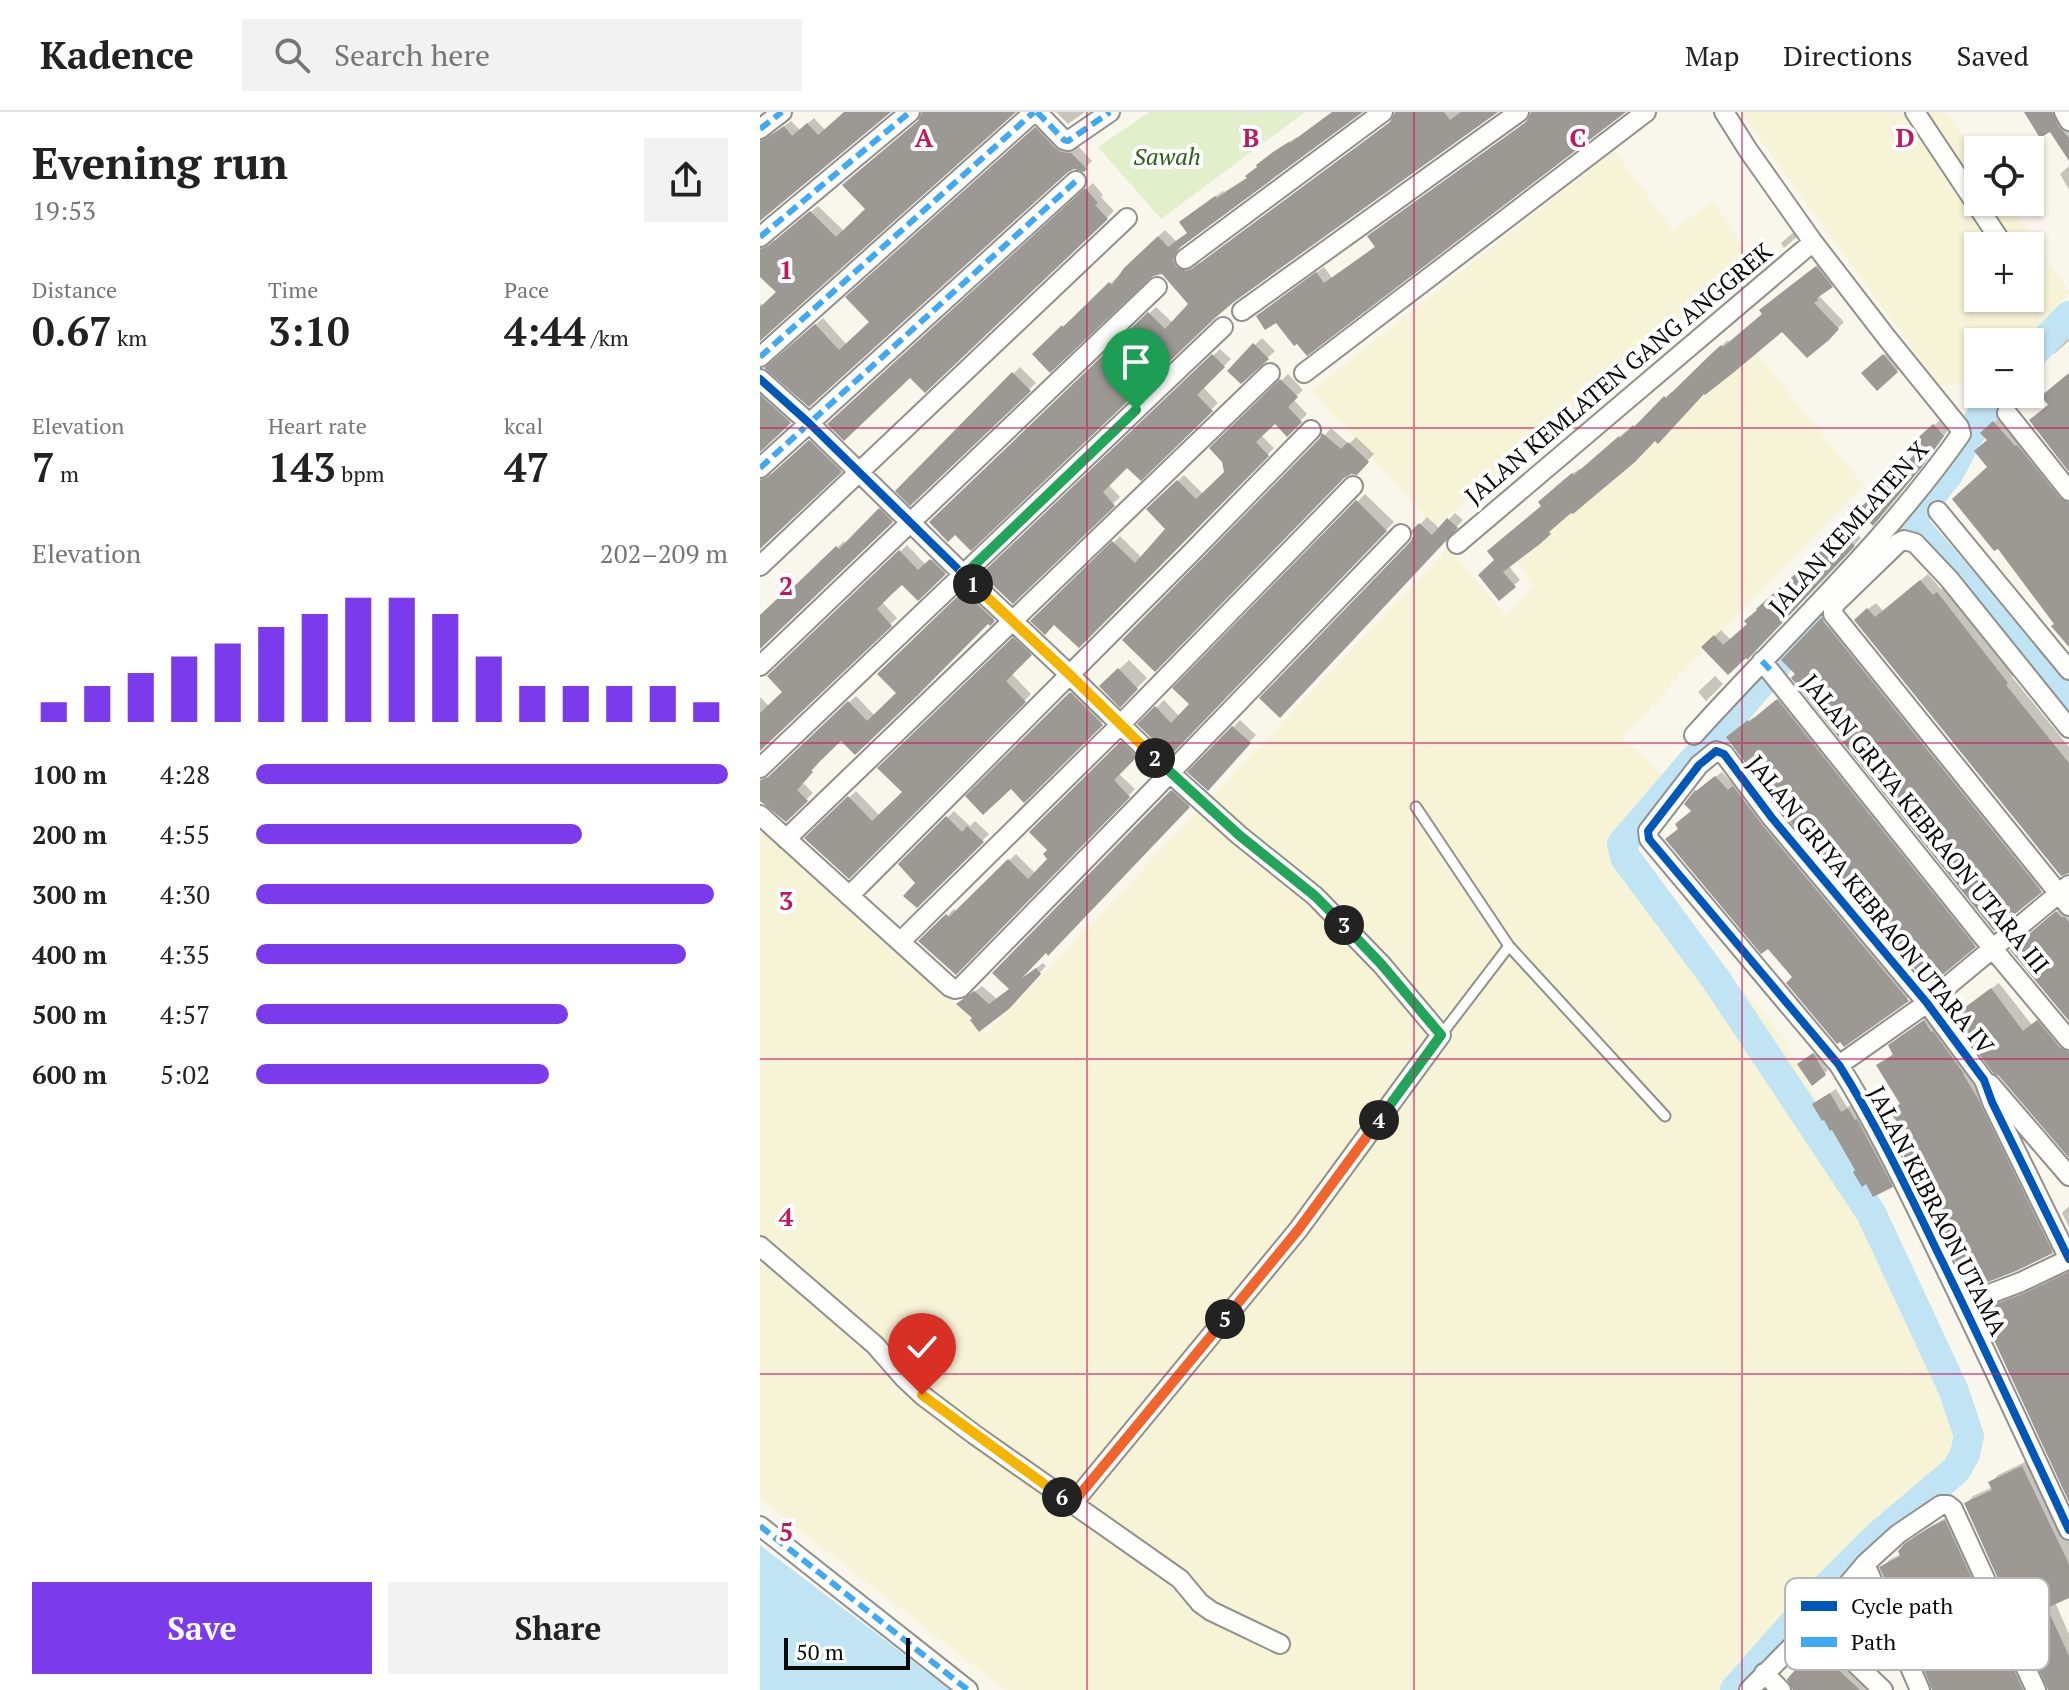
<!DOCTYPE html>
<html lang="en">
<head>
<meta charset="utf-8">
<style>
  body { margin:0; font-family:"PT Serif",serif; background:#f2f2f2; color:#222; height:100vh; display:flex; flex-direction:column; font-size:30px; white-space:nowrap }
  * { box-sizing:border-box; margin:0 }
  p { font-size:26px; color:#767676 }
  .icon { flex:none; width:44px; height:44px; fill:none; stroke:currentColor; stroke-width:2; stroke-linecap:round; stroke-linejoin:round }
  .map { position:relative; flex:1; overflow:hidden }
  .panel { display:flex; flex-direction:column; background:#fff; width:760px }
  .panel>* { flex:none }
  .buttons { position:absolute; left:1204px; top:24px; display:grid; gap:16px }
  .buttons a { display:grid; place-items:center; width:80px; height:80px; border-radius:0px; background:#fff; box-shadow:0 2px 6px #0004; font-size:40px }
  .scale { position:absolute; left:24px; bottom:20px; width:126px; box-sizing:border-box; padding-left:8px; border:4px solid #0a0a0a; border-top:0; font-size:22px; line-height:28px; white-space:nowrap; color:#0a0a0a; -webkit-text-stroke:6px #fff; paint-order:stroke }
  .pin { position:absolute; display:grid; place-items:center; width:68px; height:68px; color:#fff; margin:-82px -34px; border-radius:50% 50% 50% 0; rotate:-45deg; box-shadow:0 0 8px #0007 }
  .pin .icon { rotate:45deg }
  .km { position:absolute; width:40px; height:40px; margin:-20px; border-radius:50%; background:#222; color:#fff; font-size:22px; line-height:40px; text-align:center }
  .round { display:grid; place-items:center; flex:none; width:84px; height:84px; border-radius:0px; background:#f2f2f2 }
  .summary { display:flex; align-items:center; justify-content:space-between; height:136px; padding:0 32px }
  h1 { font-size:44px; font-weight:800; line-height:60px }
  .stats { display:grid; grid-template-columns:repeat(3,1fr); gap:12px; height:136px; padding:8px 32px }
  .stats div { display:grid; align-content:center }
  .stats b { font-size:40px; font-weight:800 }
  .stats small { font-size:22px; font-weight:400 }
  .stats p { font-size:22px }
  .chart { height:224px; padding:16px 32px }
  .chart p { display:flex; justify-content:space-between }
  .chart svg { width:100%; height:144px; margin-top:8px; stroke:#7c3aed; stroke-width:6 }
  .action { display:flex; gap:16px; margin-top:auto; padding:16px 32px }
  .action a { flex:1; height:92px; border-radius:0px; background:#7c3aed; color:#fff; font-size:32px; font-weight:800; line-height:92px; text-align:center }
  .action a+a { background:#f2f2f2; color:#222 }
  ul { padding:0 32px; list-style:none; font-size:26px }
  li { display:grid; grid-template-columns:128px 96px 1fr; align-items:center; height:60px }
  li i { height:20px; border-radius:10px; background:#7c3aed }
  header { display:flex; align-items:center; gap:48px; box-sizing:border-box; height:112px; padding:0 40px; background:#fff; border-bottom:2px solid #e0e0e0 }
  header strong { font-size:38px }
  nav { display:flex; gap:44px; margin-inline-start:auto; font-size:28px }
  .search { width:560px; height:72px; background:#f2f2f2; display:flex; align-items:center; gap:20px; box-sizing:border-box; padding:0 28px; border-radius:0px; color:#767676; font-size:30px }
  main { display:flex; flex:1; min-height:0 }
  .map>svg:first-child { display:block }
</style>
</head>
<body>
<header>
<strong>Kadence</strong>
<div class="search"><svg class="icon" aria-label="search" viewBox="0 0 24 24"><circle cx="10" cy="10" r="6"/><path d="M15 15l6 6"/></svg>Search here</div>
<nav><a>Map</a><a>Directions</a><a>Saved</a></nav>
</header>
<main>
<section class="panel">
<div class="summary"><div><h1>Evening run</h1><p>19:53</p></div><a class="round"><svg class="icon" aria-label="share" viewBox="0 0 24 24"><path d="M12 15V3M7 8l5-5 5 5M5 13v7h14v-7"/></svg></a></div>
<div class="stats">
<div><p>Distance</p><b>0.67<small> km</small></b></div>
<div><p>Time</p><b>3:10</b></div>
<div><p>Pace</p><b>4:44<small> /km</small></b></div>
</div>
<div class="stats">
<div><p>Elevation</p><b>7<small> m</small></b></div>
<div><p>Heart rate</p><b>143<small> bpm</small></b></div>
<div><p>kcal</p><b>47</b></div>
</div>
<div class="chart"><p><span>Elevation</span>202–209 m</p>
<svg viewBox="0 0 160 44" preserveAspectRatio="none"><path d="M5 44V38M15 44V33M25 44V29M35 44V24M45 44V20M55 44V15M65 44V11M75 44V6M85 44V6M95 44V11M105 44V24M115 44V33M125 44V33M135 44V33M145 44V33M155 44V38"/></svg>
</div>
<ul>
<li><b>100 m</b>4:28<i style="width:100%"></i></li>
<li><b>200 m</b>4:55<i style="width:69%"></i></li>
<li><b>300 m</b>4:30<i style="width:97%"></i></li>
<li><b>400 m</b>4:35<i style="width:91%"></i></li>
<li><b>500 m</b>4:57<i style="width:66%"></i></li>
<li><b>600 m</b>5:02<i style="width:62%"></i></li>
</ul>
<div class="action"><a>Save</a><a>Share</a></div>
</section>
<div class="map">
<svg width="1309" height="1578" viewBox="0 0 1309 1578">
  <rect width="100%" height="100%" fill="#f9f6ec"/>
  <path fill="#f7f3d7" fill-rule="evenodd" d="M980,0H1187L1218,46V90H1248L1309,179V182L1261,230H1218V269L1179,273ZM1218,134H1270V186H1218Z
    M854,38L913,119L953,89L991,148L675,415L551,279Z
    M996,240L1103,373L861,625L908,667L857,732L1020,921L1118,1098L1217,1317L969,1578H245L0,1387V715L227,921L688,436L746,503L773,474L754,445Z"/>
  <path fill="#e2efcb" d="M389,0H545L401,107L338,35Z"/>
  <path fill="#c1e4f4" d="M0,1433L5,1437L191,1578H0Z"/>
  <path fill="#0003" d="M86,0H128L0,107V19L9,23L16,20L31,9L40,18L54,6L65,18Z
    M164,0H253L0,226V191L3,194L19,180L0,162V128L4,130L16,128L58,94L84,119L108,97L161,7Z
    M296,0H325L308,12Z
    M573,0H600L422,132L419,140L422,148L433,153L441,150L636,6L637,0H735L474,188L195,420L171,410L396,195L413,211L431,192L402,160L392,162L275,242L310,208L311,210L357,165L359,166L365,157L405,118L416,129L429,120V103L463,79L464,80L488,65L505,47L522,34L537,25L538,26Z
    M773,0H863L547,241L505,198L564,155L572,166L616,134V118L769,8Z
    M1267,0H1300L1309,12V45L1290,18Z
    M283,9L309,33L318,34L332,49L323,58L314,55L307,58L49,292L14,249L63,206L87,233L111,210L95,178Z
    M1309,54V78L1300,62Z
    M333,71L343,83L341,85L354,99L165,278L151,263L76,305Z
    M1035,119L1038,124L1024,136L1021,131Z
    M1063,149L1077,168L1059,184L1084,210L1068,226L1022,217L945,280L895,326L811,398L778,430L748,453L760,468L739,486L737,448L808,365L819,357L821,358L866,319L867,321L880,309L881,310L911,280L913,281L958,237L968,228L970,230L1005,201L1008,192Z
    M1308,214L1309,229L1294,242L1287,234Z
    M502,226L515,239L481,270L469,259Z
    M896,231L903,238L883,256L877,250Z
    M460,237L471,247L443,275L458,291L381,366L367,354L348,372L360,385L252,490L224,462Z
    M1131,237L1144,252L1117,276L1111,255Z
    M260,255L276,271L151,391L138,379Z
    M528,262L543,278L533,287L547,302L527,322L515,309L501,323L514,336L319,534L295,511L273,509L360,424L382,446L408,417L389,397L424,363L443,382L466,360L463,349L452,336Z
    M0,271L37,303L0,337Z
    M1240,304L1309,382V532L1297,512L1230,354V328L1223,321Z
    M1181,307L1189,317L1168,346L1158,341L1152,334Z
    M571,316L589,332L596,325L614,342L596,361L590,360L561,328Z
    M57,322L87,352L0,435V359L10,362L17,359Z
    M605,382L634,410L410,641L380,612L404,588L420,605L432,592L415,576Z
    M126,391L138,403L0,535V506L27,480L29,482L84,429L86,432Z
    M695,401L703,408L520,603L651,432L655,425L654,419L667,405L680,417Z
    M1086,411L1101,426L994,539L944,535L961,518L971,528L1053,448L1052,446Z
    M147,433L166,453L178,442L191,455L158,486L142,470L122,490L137,506L0,637V585L9,594L25,580L10,564Z
    M1168,462L1181,477L1185,474L1254,562L1252,565L1309,635V760L1103,501L1116,491L1123,499Z
    M211,474L240,501L230,511L228,509L156,583L81,626L56,651L58,652L42,670L53,681L26,708L0,686V673L96,584L115,604L139,581L119,562Z
    M1068,501L1287,772L1235,817L1024,548Z
    M261,520L277,535L251,561L271,582L89,764L47,726L96,679L120,704L144,680L120,656Z
    M369,548L387,566L360,593L351,565Z
    M955,564L963,572L946,589L938,580Z
    M318,574L349,604L264,688L251,675L208,684Z
    M1023,583L1220,828L1215,833L974,620L994,605L995,607Z
    M480,608L496,623L455,669L430,660Z
    M368,624L382,637L358,661L375,677L196,861L161,829L194,797L197,800L256,742L276,762L290,747V738L272,720Z
    M962,660L975,674L979,670L1153,882L1084,932L921,716L933,698L936,679Z
    M418,673L435,687L288,841L286,838L262,864L263,866L283,851L286,854L255,888L215,905L206,886L222,874L237,887L251,876L235,861Z
    M194,699L210,714L215,709L229,722L157,794L158,771L141,752Z
    M1306,792L1309,795V906L1259,831Z
    M1239,871L1272,913L1285,902L1309,930V1043L1202,898Z
    M1171,903L1210,953L1298,1133L1292,1140L1210,1159L1136,1025L1145,1017L1132,999L1141,991L1118,953L1134,941L1137,927Z
    M1056,940L1068,958L1053,971L1043,950Z
    M1076,977L1087,995L1094,991L1137,1067L1131,1073L1097,1058L1073,1015L1054,992Z
    M1309,1094V1115L1302,1101Z
    M1309,1157V1387L1222,1199L1229,1192L1275,1174Z
    M1269,1348L1309,1430V1483L1295,1490L1309,1522V1578H1290L1206,1392L1213,1384L1233,1375L1231,1370L1238,1363Z
    M1192,1402L1275,1578H1174L1122,1456L1129,1448L1141,1442L1140,1439L1155,1424Z
    M1061,1533L1106,1573L1116,1578H1034L1030,1568Z"/>
  <g fill="none" stroke-linecap="round" stroke-linejoin="round">
    <path stroke="#c1e4f4" stroke-width="30" d="M1270,244L1309,204
      M1148,407L1309,591
      M1116,446L1142,422L1148,407L1161,396L1189,361L1207,326L1236,282
      M975,1578L1057,1485L1117,1425L1196,1358L1205,1342L1209,1324L1193,1277L1111,1101L957,869L865,745L862,732L1072,488"/>
  </g>
  <path fill="#9c9893" d="M84,0H131L0,109V29L7,26L24,14L32,24L47,11L58,23Z
    M162,0H256L0,229V195L16,180L0,165V137L8,134L50,99L76,125L105,97L82,73L158,9Z
    M572,0H603L418,137L413,148L416,155L426,159L432,157L630,10L635,0H684L690,8L701,0H738L475,189L455,206L211,439L195,423L188,430L169,410L388,200L405,217L428,192L402,162L393,164L290,261L272,242L302,213L303,215L349,170L352,173L364,156L398,124L408,135L427,121L419,110L455,84L457,86L487,66L485,64L497,55L496,53L513,40L529,30L530,31Z
    M771,0H866L547,244L537,232L534,234L516,211L505,218L496,204L556,160L564,171L615,135L607,124L766,10Z
    M1264,0H1292L1299,15L1309,26V49L1290,20L1280,26Z
    M275,15L295,36L301,40L311,41L327,57L324,60L314,57L308,60L49,295L4,256L55,212L79,238L109,210L85,185Z
    M325,76L338,91L335,93L348,107L165,281L150,266L84,329L67,312Z
    M1056,154L1073,175L1057,186L1058,188L1054,191L1079,217L1069,228L1047,246L1022,220L973,261L945,283L944,282L898,332L895,329L875,350L813,402L811,401L789,420L791,422L780,432L743,460L756,475L739,489L718,463L734,448L727,439L781,394L778,390L800,371L812,361L814,363L859,324L860,326L873,313L874,315L904,284L906,286L950,243L961,233L963,235L1002,202L999,198Z
    M493,231L509,247L481,272L467,259Z
    M452,242L465,255L437,283L453,299L381,369L367,356L343,380L355,394L253,492L221,462Z
    M1123,242L1138,260L1117,279L1101,261Z
    M252,260L271,279L150,394L135,379Z
    M1309,261V360L1269,308L1288,293L1281,284Z
    M520,267L538,285L528,295L542,310L527,325L515,312L496,330L509,344L319,536L294,513L285,523L270,509L352,429L375,451L405,417L386,397L417,368L436,387L464,360L462,350L449,336Z
    M0,283L31,311L0,340Z
    M1233,309L1255,334L1257,333L1300,386L1309,391V535L1291,514L1294,512L1238,437L1234,439L1192,387L1227,355L1214,339L1227,328L1220,321Z
    M1173,312L1184,324L1162,355L1113,414L1098,398L1156,341L1149,334Z
    M562,321L581,337L588,330L609,350L597,363L591,362L584,366L395,560L362,528L560,326Z
    M49,328L82,360L0,437V368L8,365Z
    M596,388L627,419L410,644L377,612L395,594L411,611L429,592L412,576Z
    M119,396L133,410L0,537V503L19,485L21,487L76,434L79,437Z
    M687,406L698,416L520,606L499,586L650,430L653,424L652,418L659,411L672,423Z
    M1078,416L1095,434L987,548L986,546L968,563L941,535L954,523L963,533L987,512L984,509L997,498L996,497L1051,448L1049,446Z
    M139,438L158,458L170,447L186,462L158,489L142,473L132,482L117,497L132,514L0,639V601L22,580L7,564Z
    M1160,468L1173,483L1177,480L1248,571L1246,573L1309,651V761L1301,764L1094,508L1107,496L1115,505Z
    M203,479L235,509L230,514L228,512L157,584L95,643L81,629L51,658L53,660L37,678L48,689L26,710L0,689V668L8,665L88,589L107,609L136,581L117,562Z
    M1062,505L1064,510L1282,780L1234,819L1031,566L1035,562L1021,548Z
    M253,525L272,543L246,569L266,590L89,767L44,726L88,684L112,709L142,680L117,656Z
    M358,556L378,577L360,596L339,574Z
    M310,580L343,613L264,691L251,677L223,703L205,684Z
    M1017,587L1216,835L1169,874L1021,699L966,625L988,608L989,610Z
    M472,614L491,631L448,679L427,660Z
    M361,629L377,645L354,668L370,685L196,863L158,829L186,802L189,805L248,747L268,767L287,747L283,742L287,738L269,720Z
    M955,664L968,678L973,674L1003,714L1149,889L1084,935L1080,930L1077,932L1026,871L1032,865L1008,837L1001,842L905,727L918,717L915,712L931,699L924,692L935,678L936,679Z
    M411,678L430,695L288,844L286,841L262,866L276,856L281,862L249,897L219,920L210,908L212,906L196,892L214,879L229,892L249,877L232,861Z
    M186,704L202,720L207,714L224,730L157,796L143,784L155,771L138,752Z
    M1296,799L1301,805H1305L1309,810V909L1250,838Z
    M1231,876L1263,919L1277,908L1300,936L1309,940V1046L1239,964L1233,961L1192,905Z
    M1164,908L1171,920L1173,919L1204,962H1203L1217,985L1293,1141L1256,1159L1215,1175L1209,1162L1203,1165L1134,1024L1144,1019L1129,999L1140,992L1116,953L1133,943L1128,933Z
    M1053,941L1066,963L1052,974L1037,952Z
    M1070,981L1081,1000L1088,996L1095,1008L1097,1007L1133,1075L1113,1085L1106,1072L1102,1075L1093,1060L1095,1058L1072,1018L1070,1019L1064,1008L1062,1009L1052,992Z
    M1309,1160V1390L1220,1198L1265,1181Z
    M1262,1354L1309,1452V1486L1287,1496L1309,1544V1578H1288L1204,1391L1232,1378L1228,1370Z
    M1185,1408L1263,1578H1172L1159,1546L1162,1548L1119,1455L1140,1444L1138,1439L1145,1431L1172,1414Z
    M1054,1537L1072,1552L1100,1578H1033L1027,1567Z"/>
  <g fill="none" stroke-linecap="round" stroke-linejoin="round">
    <defs>
      <path id="lane" d="M656,695L749,834L905,1004
        M681,923L749,834"/>
      <path id="street" d="M277,0L304,28L308,29L350,0
        M1155,0L1244,134
        M1304,0L1309,9
        M0,17L22,0
        M0,125L150,0
        M425,147L623,0
        M482,199L759,0
        M0,245L274,0
        M544,261L886,0
        M0,267L49,311L204,463L309,562L410,661L479,723L555,784L622,853L681,923L538,1118L312,1392
        M1247,301L1309,379
        M0,356L316,69
        M1178,399L1309,558
        M697,432L1053,130
        M0,454L367,106
        M1002,549L1233,837L1309,928
        M0,554L397,175
        M1309,616L1189,467L1155,431L1144,428L1138,431L1076,491L1073,497V502L1309,794
        M934,623C1023,524 1124,432 1201,322L1199,315L1127,226L1053,130L988,38L964,0
        M0,656L463,215
        M0,703L190,875L195,877L200,876L410,661L641,422
        M26,727L510,261
        M89,784L428,444L551,318
        M140,830L361,612L593,374
        M1079,953L1167,891L1309,773
        M1230,972L1309,1064
        M0,1134L115,1233L144,1266L162,1283L215,1323L420,1467L440,1491L451,1499L520,1532
        M1309,1147L1232,990L1224,968L1167,891L1012,706L964,642L956,639L939,653L888,719L889,727L1079,953C1118,1015 1149,1081 1181,1147C1225,1237 1267,1328 1309,1418
        M1203,1192L1261,1170L1309,1147
        M0,1414L208,1578
        M1105,1452L1160,1578
        M1054,1512L1123,1578
        M1004,1561L1021,1578
        M989,1578L1054,1512L1105,1452L1138,1422L1181,1393H1188L1193,1397L1276,1578"/>
    </defs>
    <use href="#lane" stroke="#92908c" stroke-width="13"/>
    <use href="#street" stroke="#92908c" stroke-width="22"/>
    <use href="#lane" stroke="#fefefc" stroke-width="9"/>
    <use href="#street" stroke="#fefefc" stroke-width="18"/>
    <path stroke="#3fa9f5" stroke-width="6" stroke-dasharray="12 6" stroke-linecap="butt" d="M277,0L304,28L308,29L350,0
      M0,17L22,0
      M0,125L150,0
      M0,245L274,0
      M0,356L316,69
      M1002,549L1014,562
      M0,1414L208,1578"/>
    <defs>
      <path id="cycleway" d="M0,267L49,311L204,463L309,562L410,661L479,723L555,784L622,853L681,923L538,1118L312,1392
        M1309,1147L1232,990L1224,968L1167,891L1012,706L964,642L956,639L939,653L888,719L889,727L1079,953C1118,1015 1149,1081 1181,1147C1225,1237 1267,1328 1309,1418"/>
    </defs>
    <use href="#cycleway" stroke="#fff" stroke-width="13"/>
    <use href="#cycleway" stroke="#0057b8" stroke-width="8"/>
  </g>
  <g fill="none" stroke-linecap="round" stroke-linejoin="round">
    <defs>
      <path id="split-1" d="M213,472L204,463L376,298"/>
      <path id="split-2" d="M213,472L309,562L395,646"/>
      <path id="split-3" d="M395,646L479,723L555,784L584,813"/>
      <path id="split-4" d="M584,813L622,853L681,923L619,1008"/>
      <path id="split-5" d="M465,1207L538,1118L619,1008"/>
      <path id="split-6" d="M302,1385L312,1392L465,1207"/>
      <path id="split-7" d="M162,1283L302,1385"/>
    </defs>
    <use href="#split-1" stroke="#fff" stroke-width="16"/>
    <use href="#split-2" stroke="#fff" stroke-width="16"/>
    <use href="#split-3" stroke="#fff" stroke-width="16"/>
    <use href="#split-4" stroke="#fff" stroke-width="16"/>
    <use href="#split-5" stroke="#fff" stroke-width="16"/>
    <use href="#split-6" stroke="#fff" stroke-width="16"/>
    <use href="#split-7" stroke="#fff" stroke-width="16"/>
    <use href="#split-1" stroke="#22a559" stroke-width="10"/>
    <use href="#split-2" stroke="#f5b400" stroke-width="10"/>
    <use href="#split-3" stroke="#22a559" stroke-width="10"/>
    <use href="#split-4" stroke="#22a559" stroke-width="10"/>
    <use href="#split-5" stroke="#f0652b" stroke-width="10"/>
    <use href="#split-6" stroke="#f0652b" stroke-width="10"/>
    <use href="#split-7" stroke="#f5b400" stroke-width="10"/>
  </g>
  <path fill="none" stroke="#c2185b" stroke-width="2" stroke-opacity="0.55" d="M327,0V1578M654,0V1578M982,0V1578M0,316H1309M0,631H1309M0,947H1309M0,1262H1309"/>
  <g text-anchor="middle" stroke-width="8" stroke-linejoin="round" paint-order="stroke">
    <g font-size="24" font-style="italic" fill="#2a6219" stroke="#fff">
      <text x="407" y="53">Sawah</text>
    </g>
    <g font-size="24" fill="#0a0a0a" stroke="#fff">
      <text transform="translate(859 262) rotate(-40)" y="8">JALAN KEMLATEN GANG ANGGREK</text>
      <text transform="translate(1089 416) rotate(-48)" y="8">JALAN KEMLATEN X</text>
      <text transform="translate(1165 712) rotate(51)" y="8">JALAN GRIYA KEBRAON UTARA III</text>
      <text transform="translate(1110 793) rotate(51)" y="8">JALAN GRIYA KEBRAON UTARA IV</text>
      <text transform="translate(1177 1099) rotate(63)" y="8">JALAN KEBRAON UTAMA</text>
    </g>
  </g>
  <rect x="1025" y="1466" width="264" height="92" rx="12" fill="#fff" stroke="#b6b6b6" stroke-width="2"/>
  <rect x="1041" y="1489" width="36" height="10" fill="#0057b8"/>
  <rect x="1041" y="1525" width="36" height="10" fill="#3fa9f5"/>
  <g font-size="22" fill="#0a0a0a">
    <text x="1091" y="1502">Cycle path</text>
    <text x="1091" y="1538">Path</text>
  </g>
  <g font-size="26" text-anchor="middle" font-weight="bold" fill="#c2185b" stroke="#fff" stroke-width="8" stroke-linejoin="round" paint-order="stroke">
    <text x="164" y="35">A</text>
    <text x="491" y="35">B</text>
    <text x="818" y="35">C</text>
    <text x="1145" y="35">D</text>
    <text x="26" y="167">1</text>
    <text x="26" y="483">2</text>
    <text x="26" y="798">3</text>
    <text x="26" y="1114">4</text>
    <text x="26" y="1429">5</text>
  </g>
</svg>
<div class="buttons">
<a><svg class="icon" aria-label="locate" viewBox="0 0 24 24"><circle cx="12" cy="12" r="6"/><path d="M12 2v4M12 18v4M2 12h4M18 12h4"/></svg></a>
<a>+</a>
<a>−</a>
</div>
<div class="scale">50 m</div>
<div class="pin" style="left:376px;top:298px;background:#1e9e55"><svg class="icon" aria-label="arrive" viewBox="0 0 24 24"><path d="M6 21V4h12l-3 4 3 4H6"/></svg></div>
<div class="pin" style="left:162px;top:1283px;background:#d93025"><svg class="icon" aria-label="check" viewBox="0 0 24 24"><path d="M5 12l5 5 9-10"/></svg></div>
<b class="km" style="left:213px;top:472px">1</b>
<b class="km" style="left:395px;top:646px">2</b>
<b class="km" style="left:584px;top:813px">3</b>
<b class="km" style="left:619px;top:1008px">4</b>
<b class="km" style="left:465px;top:1207px">5</b>
<b class="km" style="left:302px;top:1385px">6</b>
</div>
</main>
</body>
</html>
